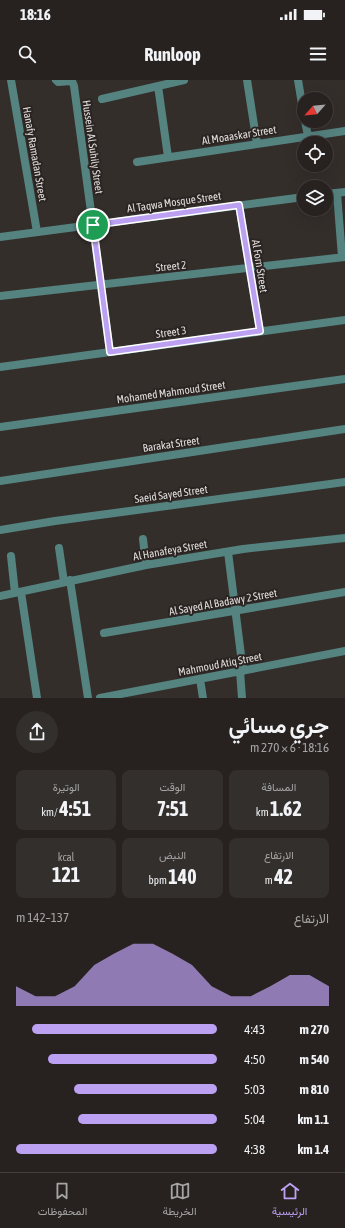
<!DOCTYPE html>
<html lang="ar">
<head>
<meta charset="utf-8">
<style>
  body { margin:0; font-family:"Asap Condensed",Vazirmatn,sans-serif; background:#332f2d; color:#f1f3f6; direction:rtl; height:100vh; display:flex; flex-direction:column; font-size:15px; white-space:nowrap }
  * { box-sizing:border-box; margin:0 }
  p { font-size:13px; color:#a4a4a5 }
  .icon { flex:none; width:22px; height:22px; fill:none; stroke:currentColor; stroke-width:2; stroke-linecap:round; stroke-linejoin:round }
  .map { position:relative; height:618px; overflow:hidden; direction:ltr }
  .drawer { display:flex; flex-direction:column; background:#272220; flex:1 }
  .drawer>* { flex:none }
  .needle { width:26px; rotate:243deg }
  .buttons { position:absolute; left:297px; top:12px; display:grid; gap:8px }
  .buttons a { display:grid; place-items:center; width:36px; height:36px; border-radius:50%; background:#272220; box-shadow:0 4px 16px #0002,0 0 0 1px #433f3e; font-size:20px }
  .pin { position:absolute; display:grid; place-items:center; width:34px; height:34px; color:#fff; margin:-17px; border:2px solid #fff; border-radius:50%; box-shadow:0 1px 4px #0007 }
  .round { display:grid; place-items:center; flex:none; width:42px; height:42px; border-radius:21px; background:#332f2d }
  .overview { display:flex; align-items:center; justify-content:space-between; height:68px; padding:0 16px }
  h1 { font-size:22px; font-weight:700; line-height:30px }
  .metrics { display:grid; grid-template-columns:repeat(3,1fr); gap:6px; height:68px; padding:4px 16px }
  .metrics div { display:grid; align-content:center; border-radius:8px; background:#332f2d; text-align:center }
  .metrics b { font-size:20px; font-weight:700 }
  .metrics small { font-size:11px; font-weight:400 }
  .metrics p { font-size:11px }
  .chart { height:112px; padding:8px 16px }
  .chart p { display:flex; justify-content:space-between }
  .chart svg { width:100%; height:72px; margin-top:4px; fill:#bca0f2; opacity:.7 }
  ul { padding:0 16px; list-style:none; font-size:13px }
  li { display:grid; grid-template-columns:64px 48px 1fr; align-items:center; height:30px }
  li i { height:10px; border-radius:5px; background:#bca0f2 }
  .status { display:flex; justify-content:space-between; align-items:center; height:28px; padding:0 20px; background:#272220; direction:ltr }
  .status svg { height:11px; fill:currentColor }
  header { display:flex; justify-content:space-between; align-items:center; height:52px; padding:0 16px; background:#272220; font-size:18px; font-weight:700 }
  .menu { display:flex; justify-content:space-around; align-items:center; height:56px; border-top:1px solid #433f3e; background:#272220; font-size:11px; color:#a4a4a5 }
  .menu a { display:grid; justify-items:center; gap:2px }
  .menu .active { color:#bca0f2 }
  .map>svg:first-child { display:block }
</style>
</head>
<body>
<div class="status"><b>18:16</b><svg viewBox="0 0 49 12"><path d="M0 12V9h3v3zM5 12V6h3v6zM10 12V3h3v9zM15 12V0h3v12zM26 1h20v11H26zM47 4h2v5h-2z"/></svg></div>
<header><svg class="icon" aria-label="menu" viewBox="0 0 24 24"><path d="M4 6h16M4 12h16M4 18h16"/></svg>Runloop<svg class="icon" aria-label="search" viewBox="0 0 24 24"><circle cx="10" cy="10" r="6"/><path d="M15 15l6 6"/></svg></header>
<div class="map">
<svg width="345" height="618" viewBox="0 0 345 618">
  <rect width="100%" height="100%" fill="#342e2b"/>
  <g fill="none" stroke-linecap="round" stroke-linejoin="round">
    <path stroke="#558380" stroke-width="8" d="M11,0L37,152
      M56,0L58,2L72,1L74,6L110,272
      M247,0L257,64
      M298,0L304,36
      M158,6L168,77
      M102,19L184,0
      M305,41L308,56
      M137,82L345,51
      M337,113L342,177
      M326,114L345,112
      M239,125L260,251
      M0,157L304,117
      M0,216L345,177
      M0,287L345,240
      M0,347L345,299
      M0,401L345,349
      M0,450L55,441L345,402
      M143,459L146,485
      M59,468L64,502
      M228,472L243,591
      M11,476L15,513
      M70,500L88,618
      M21,512L37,618
      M0,516L146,485L243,469L345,458
      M104,553L345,512
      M240,591L242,618
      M200,599L203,618
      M100,618L345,571"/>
  </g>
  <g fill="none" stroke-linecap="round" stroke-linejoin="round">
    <defs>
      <path id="route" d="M239,125L260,251L110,272L93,145Z"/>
    </defs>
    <use href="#route" stroke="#fff" stroke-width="8"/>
    <use href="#route" stroke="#bca0f2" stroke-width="5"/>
  </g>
  <g text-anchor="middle" stroke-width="4" stroke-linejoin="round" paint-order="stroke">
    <g font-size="11" fill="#e0dcda" stroke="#2a2422">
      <text transform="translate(239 55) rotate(-9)" y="4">Al Moaaskar Street</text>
      <text transform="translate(93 67) rotate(82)" y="4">Hussein Al Suhily Street</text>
      <text transform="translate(35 74) rotate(80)" y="4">Hanafy Ramadan Street</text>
      <text transform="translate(174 122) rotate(-8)" y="4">Al Taqwa Mosque Street</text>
      <text transform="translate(171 186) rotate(-6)" y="4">Street 2</text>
      <text transform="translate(260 186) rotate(81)" y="4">Al Forn Street</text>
      <text transform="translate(171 252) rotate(-8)" y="4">Street 3</text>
      <text transform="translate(171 312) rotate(-8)" y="4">Mohamed Mahmoud Street</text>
      <text transform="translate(171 364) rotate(-8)" y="4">Barakat Street</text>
      <text transform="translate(171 414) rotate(-8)" y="4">Saeid Sayed Street</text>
      <text transform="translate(170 470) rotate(-10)" y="4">Al Hanafeya Street</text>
      <text transform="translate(223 522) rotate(-10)" y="4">Al Sayed Al Badawy 2 Street</text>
      <text transform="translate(220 584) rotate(-11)" y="4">Mahmoud Atiq Street</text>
    </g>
  </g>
</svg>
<div class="buttons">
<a><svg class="needle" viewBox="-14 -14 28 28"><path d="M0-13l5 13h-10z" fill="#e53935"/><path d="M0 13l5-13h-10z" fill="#a4a4a5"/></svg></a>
<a><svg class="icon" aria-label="locate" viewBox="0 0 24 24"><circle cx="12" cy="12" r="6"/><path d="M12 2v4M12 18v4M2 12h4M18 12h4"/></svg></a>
<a><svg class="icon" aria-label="layers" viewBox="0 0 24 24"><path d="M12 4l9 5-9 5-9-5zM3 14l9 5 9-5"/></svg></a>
</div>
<div class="pin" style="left:93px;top:145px;background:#1e9e55"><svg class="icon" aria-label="arrive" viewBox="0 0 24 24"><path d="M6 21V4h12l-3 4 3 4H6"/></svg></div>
</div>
<section class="drawer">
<div class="overview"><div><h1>جري مسائي</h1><p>18:16 · 6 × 270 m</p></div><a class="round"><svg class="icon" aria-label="share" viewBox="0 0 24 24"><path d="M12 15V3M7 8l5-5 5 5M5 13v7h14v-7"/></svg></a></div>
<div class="metrics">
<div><p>المسافة</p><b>1.62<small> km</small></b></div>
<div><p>الوقت</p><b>7:51</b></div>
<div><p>الوتيرة</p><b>4:51<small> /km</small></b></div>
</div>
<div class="metrics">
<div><p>الارتفاع</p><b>42<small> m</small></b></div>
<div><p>النبض</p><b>140<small> bpm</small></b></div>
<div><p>kcal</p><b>121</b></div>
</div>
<div class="chart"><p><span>الارتفاع</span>137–142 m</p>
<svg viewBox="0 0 160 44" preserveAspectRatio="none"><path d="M0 44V32L10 38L20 38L30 32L40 19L50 12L60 6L70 6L80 12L90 19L100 32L110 38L120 38L130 32L140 25L150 25L160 32V44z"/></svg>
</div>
<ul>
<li><b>270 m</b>4:43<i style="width:92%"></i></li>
<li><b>540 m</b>4:50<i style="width:84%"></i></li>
<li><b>810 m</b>5:03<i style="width:71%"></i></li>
<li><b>1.1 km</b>5:04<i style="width:69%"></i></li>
<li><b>1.4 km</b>4:38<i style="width:100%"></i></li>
</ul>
</section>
<nav class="menu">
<a class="active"><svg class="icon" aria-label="home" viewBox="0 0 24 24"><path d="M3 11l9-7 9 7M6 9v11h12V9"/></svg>الرئيسية</a>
<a><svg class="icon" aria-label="map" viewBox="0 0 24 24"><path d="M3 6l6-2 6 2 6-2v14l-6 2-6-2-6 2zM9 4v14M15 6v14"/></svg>الخريطة</a>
<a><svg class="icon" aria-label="saved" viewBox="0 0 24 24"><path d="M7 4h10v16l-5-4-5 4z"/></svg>المحفوظات</a>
</nav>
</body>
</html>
